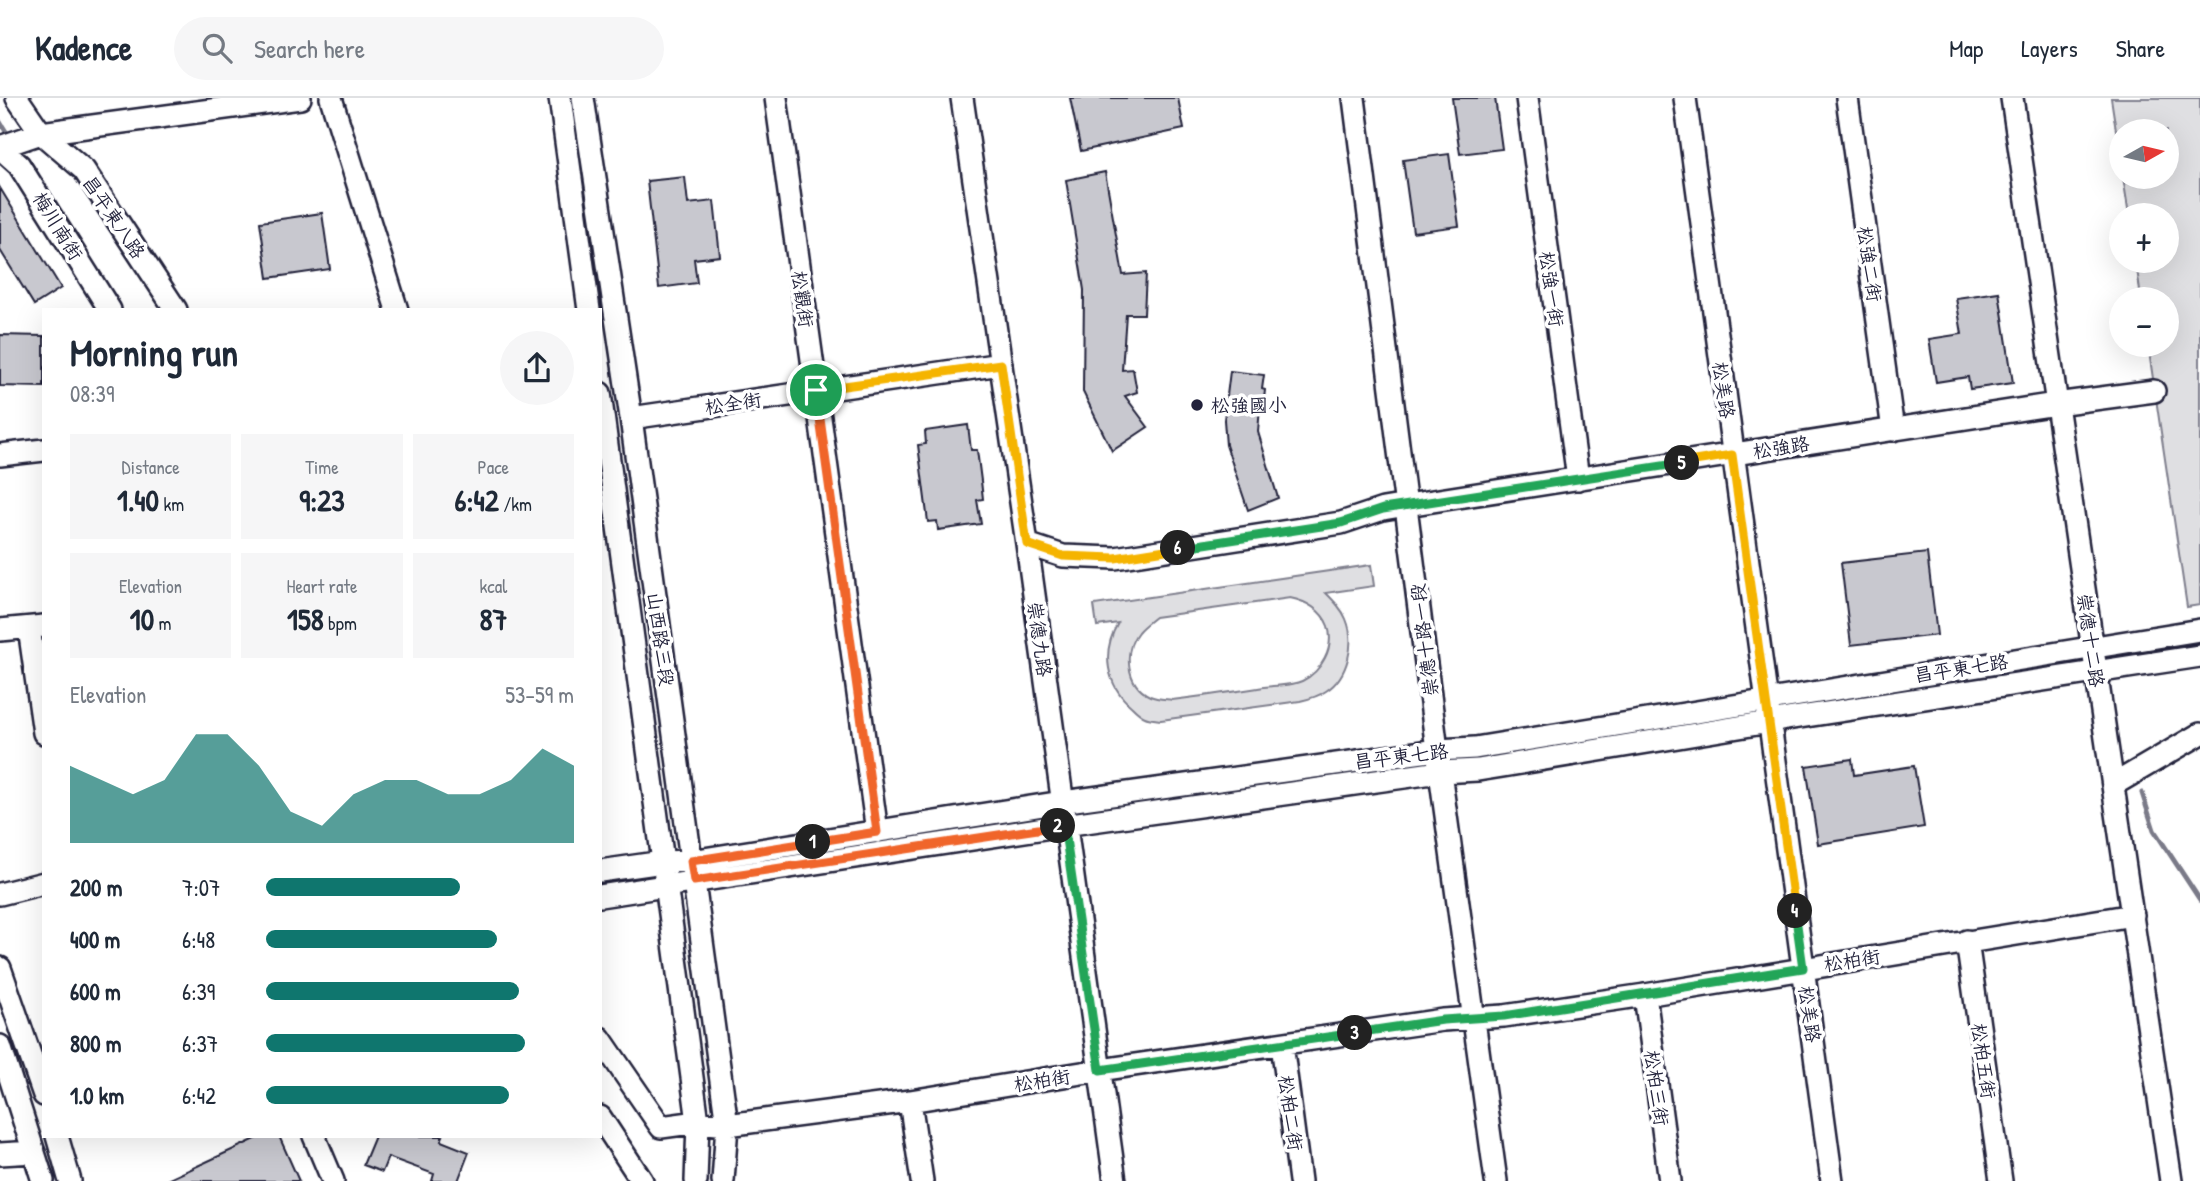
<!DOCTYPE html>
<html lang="en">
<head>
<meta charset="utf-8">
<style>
  body { margin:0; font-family:"Patrick Hand","LXGW WenKai TC",sans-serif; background:#f6f6f7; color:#1f2937; height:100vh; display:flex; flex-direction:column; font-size:26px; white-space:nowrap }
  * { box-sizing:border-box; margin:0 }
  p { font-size:23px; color:#747a83 }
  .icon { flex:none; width:38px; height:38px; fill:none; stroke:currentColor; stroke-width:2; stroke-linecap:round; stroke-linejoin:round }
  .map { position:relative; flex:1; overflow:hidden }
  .sheet { position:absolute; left:42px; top:210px; width:560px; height:830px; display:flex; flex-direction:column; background:#fff; border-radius:0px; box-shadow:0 7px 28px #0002 }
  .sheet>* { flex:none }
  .needle { width:46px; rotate:82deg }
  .tools { position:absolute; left:2109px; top:21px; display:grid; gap:14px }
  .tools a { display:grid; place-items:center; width:70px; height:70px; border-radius:50%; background:#fff; box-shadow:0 7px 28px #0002; font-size:35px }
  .pin { position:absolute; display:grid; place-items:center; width:60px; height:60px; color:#fff; margin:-30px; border:4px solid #fff; border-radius:50%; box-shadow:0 2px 7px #0007 }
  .km { position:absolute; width:35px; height:35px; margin:-18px; border-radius:50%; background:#222; color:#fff; font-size:19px; line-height:35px; text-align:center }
  .round { display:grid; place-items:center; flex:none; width:74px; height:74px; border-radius:37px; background:#f6f6f7 }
  .summary { display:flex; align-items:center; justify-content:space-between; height:119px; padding:0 28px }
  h1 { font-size:38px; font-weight:700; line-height:52px }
  .figures { display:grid; grid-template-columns:repeat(3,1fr); gap:10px; height:119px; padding:7px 28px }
  .figures div { display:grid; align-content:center; border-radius:0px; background:#f6f6f7; text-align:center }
  .figures b { font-size:30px; font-weight:700 }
  .figures small { font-size:19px; font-weight:400 }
  .figures p { font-size:19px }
  .chart { height:196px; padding:14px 28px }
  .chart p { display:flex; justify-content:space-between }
  .chart svg { width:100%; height:126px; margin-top:7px; fill:#0f766e; opacity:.7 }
  ul { padding:0 28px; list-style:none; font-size:23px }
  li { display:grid; grid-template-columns:112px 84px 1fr; align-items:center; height:52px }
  li i { height:18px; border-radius:9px; background:#0f766e }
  header { display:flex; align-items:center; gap:42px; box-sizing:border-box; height:98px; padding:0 35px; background:#fff; border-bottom:2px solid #e0e1e3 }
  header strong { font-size:33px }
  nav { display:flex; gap:38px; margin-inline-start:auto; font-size:24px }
  .search { width:490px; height:63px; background:#f6f6f7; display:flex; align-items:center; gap:18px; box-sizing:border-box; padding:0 24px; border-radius:38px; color:#747a83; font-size:26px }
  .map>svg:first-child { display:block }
</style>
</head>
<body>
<header>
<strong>Kadence</strong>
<div class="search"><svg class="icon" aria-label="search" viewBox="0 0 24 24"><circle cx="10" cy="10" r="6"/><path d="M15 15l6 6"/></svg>Search here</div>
<nav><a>Map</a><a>Layers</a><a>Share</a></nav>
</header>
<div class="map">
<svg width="2200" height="1083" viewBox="0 0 2200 1083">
  <rect width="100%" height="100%" fill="#fff"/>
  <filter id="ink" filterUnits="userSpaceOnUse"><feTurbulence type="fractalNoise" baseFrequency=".0143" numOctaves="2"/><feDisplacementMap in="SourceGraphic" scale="14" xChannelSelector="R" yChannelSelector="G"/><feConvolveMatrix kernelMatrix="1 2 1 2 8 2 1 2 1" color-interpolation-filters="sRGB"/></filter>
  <g filter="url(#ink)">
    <path fill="#dfdfe2" stroke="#80808e" stroke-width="2" fill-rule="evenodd" d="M2111,0H2200V507L2187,509L2148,247H2166V201H2141L2136,163H2166V117H2129L2123,79H2166V33H2121V65Z
      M1371,467L1374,488L1326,495C1334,503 1342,511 1346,521C1356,545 1348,579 1326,593C1319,598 1309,601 1300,603L1161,622C1156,621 1149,621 1145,619C1140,617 1135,612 1132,609C1106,587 1101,554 1118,525L1097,528L1094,507ZM1290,500C1306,503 1322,512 1328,528C1335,550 1321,574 1302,583C1291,588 1276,587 1264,589C1233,594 1203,598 1172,602C1165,601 1157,601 1150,598C1126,587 1123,553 1138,534C1143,528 1149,524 1155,519Z"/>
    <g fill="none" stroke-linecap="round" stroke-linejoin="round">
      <path stroke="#7a7a88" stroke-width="5" d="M0,24L10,40
        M2142,695L2154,732L2200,802"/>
    </g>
    <path fill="#c8c8cf" stroke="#22223b" stroke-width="2" d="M1070,0H1178L1184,31L1081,53Z
      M1452,0H1495L1502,51L1460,56Z
      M1449,56L1459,128L1413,134L1403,62Z
      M1105,74L1123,177L1146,175L1144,216H1126L1122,272L1133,271L1137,294L1125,298L1148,329L1112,353L1083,294L1084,192L1066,82Z
      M685,79L688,106L714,103L720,158L694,161L697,185L659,190L647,83Z
      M0,90L61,190L34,207L0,152Z
      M322,115L330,171L268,180L260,124Z
      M1999,194L2013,285L1970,291L1968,279L1936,284L1929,241L1962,236L1956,200Z
      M0,237L44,238V289L0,288Z
      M1230,273L1264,277L1262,291L1265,292L1263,310L1260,309L1258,334L1278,400L1248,412L1226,347L1224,322Z
      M968,327L971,352H977L981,383L983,401L977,402L981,426L938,432L937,423L928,424L918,347L926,346L925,333Z
      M1927,455L1937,537L1851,547L1841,465Z
      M1852,661L1854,677L1914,668L1924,729L1818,746L1806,668Z
      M262,1038H279L299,1083H165Z
      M375,1038H443L441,1043L469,1054L458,1083H432L434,1076L388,1059L382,1074L363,1067Z"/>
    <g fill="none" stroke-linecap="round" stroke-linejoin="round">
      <defs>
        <path id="minor" d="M17,0L41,35L84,72L176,212
          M331,0L397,212
          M560,0L589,212
          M583,0L631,320L724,1005L727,1027L723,1083
          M776,0L877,734
          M962,0L1027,446L1115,1083
          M1354,0L1437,652L1496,1083
          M1527,0L1578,381
          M1685,0L1832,1083
          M1847,0L1893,332
          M2012,0L2171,1083
          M0,49L41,35L300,0
          M0,50L19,67L110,212
          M600,295L698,1024L696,1083
          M631,320L1001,266
          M0,357L44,352
          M1027,446L1063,458L1115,460L1341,425L1383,411L1407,407L2056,306L2154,293
          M29,530L44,635
          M0,532L44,528
          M2113,687L2200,636
          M600,773L663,764L691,763L1062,704L1437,652L1475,650L2200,532
          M0,796L44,785
          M600,798L1064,727L1440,674L1478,672L1793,620L2200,558
          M1967,843L2001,1083
          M0,870L44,997
          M1645,897L1670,1083
          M600,940L661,1029L698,1024L727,1027L910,1003L1100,972L1443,922L1504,918L1645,897L2133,817
          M1282,946L1300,1083
          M0,948L43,1083
          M910,1003L922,1083
          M600,1019L642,1083
          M57,1038L70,1083
          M314,1038L333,1083
          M0,1056L34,1054"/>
      </defs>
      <use href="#minor" stroke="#22223b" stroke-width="26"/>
      <use href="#minor" stroke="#fff" stroke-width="21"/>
    </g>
  </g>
  <g fill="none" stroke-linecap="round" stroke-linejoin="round" filter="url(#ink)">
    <defs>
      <path id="split-1" d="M813,744L877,734L816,292"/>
      <path id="split-2" d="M813,744L691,763L694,783L1058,728"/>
      <path id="split-3" d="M1058,728L1064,727L1100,972L1355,935"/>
      <path id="split-4" d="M1355,935L1443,922L1504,918L1803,870L1795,813"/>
      <path id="split-5" d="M1682,365L1732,357L1795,813"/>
      <path id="split-6" d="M1178,450L1341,425L1383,411L1682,365"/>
      <path id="split-7" d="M816,292L1001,266L1027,446L1063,458L1115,460L1178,450"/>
    </defs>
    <use href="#split-1" stroke="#fff" stroke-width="14"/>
    <use href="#split-2" stroke="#fff" stroke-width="14"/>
    <use href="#split-3" stroke="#fff" stroke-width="14"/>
    <use href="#split-4" stroke="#fff" stroke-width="14"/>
    <use href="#split-5" stroke="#fff" stroke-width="14"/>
    <use href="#split-6" stroke="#fff" stroke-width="14"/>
    <use href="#split-7" stroke="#fff" stroke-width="14"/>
    <use href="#split-1" stroke="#f0652b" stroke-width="9"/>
    <use href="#split-2" stroke="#f0652b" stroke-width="9"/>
    <use href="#split-3" stroke="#22a559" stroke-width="9"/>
    <use href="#split-4" stroke="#22a559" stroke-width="9"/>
    <use href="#split-5" stroke="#f5b400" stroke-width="9"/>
    <use href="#split-6" stroke="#22a559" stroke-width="9"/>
    <use href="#split-7" stroke="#f5b400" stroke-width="9"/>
  </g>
  <circle fill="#22223b" stroke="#fff" stroke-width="2.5" cx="1197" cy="307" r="7"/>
  <g text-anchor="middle" stroke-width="7" stroke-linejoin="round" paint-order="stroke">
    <g font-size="19" fill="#22223b" stroke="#fff">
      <text transform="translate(114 119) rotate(56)" y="7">昌平東八路</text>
      <text transform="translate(58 128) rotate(58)" y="7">梅川南街</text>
      <text transform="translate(1870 166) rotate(82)" y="7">松強二街</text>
      <text transform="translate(1552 191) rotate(82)" y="7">松強一街</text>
      <text transform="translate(803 201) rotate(82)" y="7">松觀街</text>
      <text transform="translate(1724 292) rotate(82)" y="7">松美路</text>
      <text transform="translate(733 305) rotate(-8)" y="7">松全街</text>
      <text transform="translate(1781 349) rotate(-9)" y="7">松強路</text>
      <text transform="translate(661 541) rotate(82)" y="7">山西路三段</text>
      <text transform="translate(1040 541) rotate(82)" y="7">崇德九路</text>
      <text transform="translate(1424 542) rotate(-97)" y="7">崇德十路一段</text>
      <text transform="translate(2091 542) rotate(82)" y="7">崇德十二路</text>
      <text transform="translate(1961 570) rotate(-9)" y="7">昌平東七路</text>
      <text transform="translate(1401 658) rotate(-7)" y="7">昌平東七路</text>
      <text transform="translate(1852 862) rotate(-9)" y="7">松柏街</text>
      <text transform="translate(1810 916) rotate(82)" y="7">松美路</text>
      <text transform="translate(1984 963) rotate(82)" y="7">松柏五街</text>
      <text transform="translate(1042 982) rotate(-9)" y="7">松柏街</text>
      <text transform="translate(1657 990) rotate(82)" y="7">松柏三街</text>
      <text transform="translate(1291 1015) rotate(82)" y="7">松柏二街</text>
    </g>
    <g font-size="19" fill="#22223b" stroke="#fff" text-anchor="start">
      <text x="1211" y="314">松強國小</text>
    </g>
  </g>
</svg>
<div class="tools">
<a><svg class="needle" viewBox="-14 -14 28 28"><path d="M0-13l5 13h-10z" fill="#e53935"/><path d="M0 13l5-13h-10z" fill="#747a83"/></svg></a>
<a>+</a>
<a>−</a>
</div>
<div class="pin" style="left:816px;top:292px;background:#1e9e55"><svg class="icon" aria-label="arrive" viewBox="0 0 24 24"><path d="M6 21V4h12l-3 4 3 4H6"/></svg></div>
<b class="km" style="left:813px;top:744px">1</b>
<b class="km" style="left:1058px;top:728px">2</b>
<b class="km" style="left:1355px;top:935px">3</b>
<b class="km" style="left:1795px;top:813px">4</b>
<b class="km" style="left:1682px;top:365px">5</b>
<b class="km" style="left:1178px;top:450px">6</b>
<section class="sheet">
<div class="summary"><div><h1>Morning run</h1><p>08:39</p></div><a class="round"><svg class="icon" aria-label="share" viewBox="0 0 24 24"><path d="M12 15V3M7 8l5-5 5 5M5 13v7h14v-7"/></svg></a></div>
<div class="figures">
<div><p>Distance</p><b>1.40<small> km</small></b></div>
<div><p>Time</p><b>9:23</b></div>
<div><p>Pace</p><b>6:42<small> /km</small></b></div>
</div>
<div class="figures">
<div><p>Elevation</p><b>10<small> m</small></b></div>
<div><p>Heart rate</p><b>158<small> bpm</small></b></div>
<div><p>kcal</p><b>87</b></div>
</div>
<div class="chart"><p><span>Elevation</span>53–59 m</p>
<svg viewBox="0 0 160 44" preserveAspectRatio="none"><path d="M0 44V17L10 22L20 27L30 22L40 6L50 6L60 17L70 33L80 38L90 27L100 22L110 22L120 27L130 27L140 22L150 11L160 17V44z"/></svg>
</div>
<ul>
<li><b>200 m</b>7:07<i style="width:63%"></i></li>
<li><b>400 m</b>6:48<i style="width:75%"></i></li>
<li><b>600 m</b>6:39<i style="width:82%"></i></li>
<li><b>800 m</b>6:37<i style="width:84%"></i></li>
<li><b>1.0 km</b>6:42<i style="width:79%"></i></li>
</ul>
</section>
</div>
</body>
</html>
